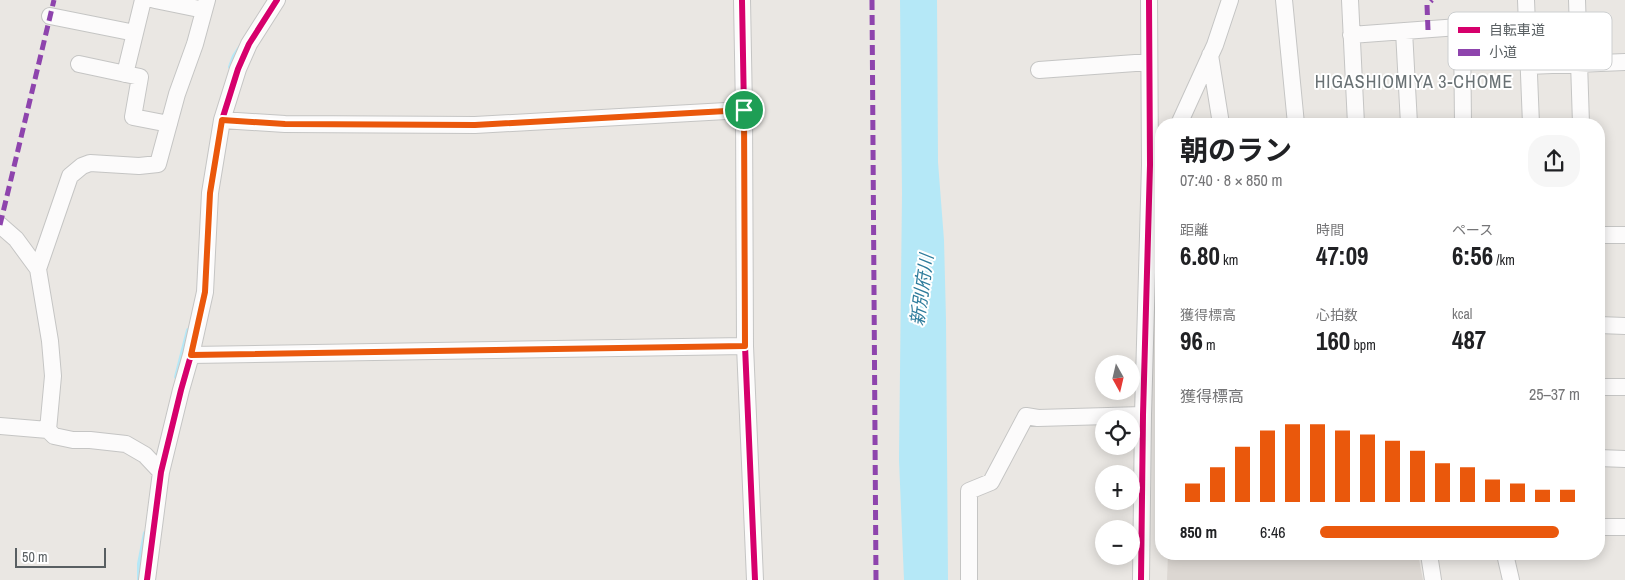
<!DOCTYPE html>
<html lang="ja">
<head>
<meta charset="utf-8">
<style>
  body { margin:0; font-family:"Archivo Narrow","Noto Sans JP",sans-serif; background:#f6f6f6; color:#202124; height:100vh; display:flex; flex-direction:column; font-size:19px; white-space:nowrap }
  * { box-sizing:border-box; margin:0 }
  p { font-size:16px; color:#757577 }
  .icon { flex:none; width:28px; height:28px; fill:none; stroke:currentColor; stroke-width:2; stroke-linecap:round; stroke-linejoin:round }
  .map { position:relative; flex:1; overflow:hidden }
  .side { position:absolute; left:1155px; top:118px; width:450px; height:442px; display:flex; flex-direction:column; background:#fff; border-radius:20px; box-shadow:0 2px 12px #0003 }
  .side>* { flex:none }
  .needle { width:32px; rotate:172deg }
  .tools { position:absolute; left:1095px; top:355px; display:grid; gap:10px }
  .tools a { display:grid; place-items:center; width:45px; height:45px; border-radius:50%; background:#fff; box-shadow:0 2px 12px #0003; font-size:25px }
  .scale { position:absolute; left:15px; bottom:12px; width:91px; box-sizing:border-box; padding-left:5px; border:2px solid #595f62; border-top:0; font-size:14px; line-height:18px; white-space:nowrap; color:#595f62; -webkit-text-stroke:4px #fff; paint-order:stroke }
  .pin { position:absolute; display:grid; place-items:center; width:42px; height:42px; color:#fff; margin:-21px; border:2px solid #fff; border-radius:50%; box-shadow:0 1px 5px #0007 }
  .round { display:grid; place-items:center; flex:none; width:52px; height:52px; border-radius:20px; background:#f6f6f6 }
  .summary { display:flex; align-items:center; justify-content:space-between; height:85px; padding:0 25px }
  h1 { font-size:28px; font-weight:700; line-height:38px }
  .figures { display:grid; grid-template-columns:repeat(3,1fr); gap:8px; height:85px; padding:5px 25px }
  .figures div { display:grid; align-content:center }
  .figures b { font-size:25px; font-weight:700 }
  .figures small { font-size:14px; font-weight:400 }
  .figures p { font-size:14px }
  .chart { height:140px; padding:10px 25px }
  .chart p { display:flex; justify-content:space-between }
  .chart svg { width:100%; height:90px; margin-top:5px; stroke:#ea580c; stroke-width:6 }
  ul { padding:0 25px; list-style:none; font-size:16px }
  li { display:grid; grid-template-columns:80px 60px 1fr; align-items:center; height:38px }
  li i { height:12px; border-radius:6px; background:#ea580c }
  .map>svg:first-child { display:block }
</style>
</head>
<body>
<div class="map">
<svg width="1625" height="580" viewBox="0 0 1625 580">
  <rect width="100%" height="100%" fill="#eae7e3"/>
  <path fill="#dcd7d2" d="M1168,554H1418L1423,580H1167Z"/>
  <path fill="#b5e8f7" d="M900,0H937L938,162L944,240L946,319L948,580H904L899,460L902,194Z"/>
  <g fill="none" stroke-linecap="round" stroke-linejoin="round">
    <path stroke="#b5e8f7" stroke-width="4" d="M230,67L234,56L240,47
      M176,377L188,330
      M139,580V564L145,533"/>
    <defs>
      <path id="minor" d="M155,0L204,10
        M742,0L744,110L745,346L755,580
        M1284,0L1296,124
        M1350,0L1356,124
        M1526,0L1531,124
        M1577,0L1581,124
        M50,16L135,33
        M1462,27L1463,124
        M1404,31L1409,124
        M1351,35L1526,22
        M1210,55L1221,124
        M79,64L140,77L133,117L169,124
        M1528,66L1625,62
        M1039,70L1149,62
        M125,74L143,0
        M222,120L285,124L475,125L744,110
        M1179,124L1215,45L1230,0
        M0,225L16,239L38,269L50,341L53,376L48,430
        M1599,235H1625
        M38,269L70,176L82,166L90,163L139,166L158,164L177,94L195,44L207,0
        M1599,325L1625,326
        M191,355L745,346
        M1599,387H1625
        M0,426L48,430L54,436L73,440H90L126,444L145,455L161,472
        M1599,458L1625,459
        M1599,527H1625
        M1429,554L1433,580
        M1505,554L1511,580
        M147,580L161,472L181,390L191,355L205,292L210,193L222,120L238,69L249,44L277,0
        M969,580V491L991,482L1026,416L1038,418L1143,415
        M1141,580L1143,415L1150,165L1149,0"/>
    </defs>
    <use href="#minor" stroke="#c5c5c4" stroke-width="18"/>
    <use href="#minor" stroke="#fcfbfb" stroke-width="16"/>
    <path stroke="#8e44ad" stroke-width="5" stroke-dasharray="10 5" stroke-linecap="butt" d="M872,0L876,580
      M1428,30L1427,5L1432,0
      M0,225L54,0"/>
    <defs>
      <path id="cycleway" d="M742,0L744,110L745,346L755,580
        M147,580L161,472L181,390L191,355L205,292L210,193L222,120L238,69L249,44L277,0
        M1141,580L1143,415L1150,165L1149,0"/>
    </defs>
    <use href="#cycleway" stroke="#fff" stroke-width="9"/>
    <use href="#cycleway" stroke="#d6006c" stroke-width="6"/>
  </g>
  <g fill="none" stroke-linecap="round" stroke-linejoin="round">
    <defs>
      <path id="route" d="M744,110L745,346L191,355L205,292L210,193L222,120L285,124L475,125Z"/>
    </defs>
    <use href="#route" stroke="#fff" stroke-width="10"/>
    <use href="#route" stroke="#ea580c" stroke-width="6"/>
  </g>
  <g text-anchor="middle" stroke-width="4" stroke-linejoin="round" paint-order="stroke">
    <g font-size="18" letter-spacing="1" fill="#697174" stroke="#fff">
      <text x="1414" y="88">HIGASHIOMIYA 3-CHOME</text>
    </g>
    <g font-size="18" font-style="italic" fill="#2e7c9c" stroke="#fff">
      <text transform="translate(922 290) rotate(-82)" y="6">新別府川</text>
    </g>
  </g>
  <rect x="1448" y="12" width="164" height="58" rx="8" fill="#fff" stroke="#cdcfd0" stroke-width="1"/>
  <rect x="1458" y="27" width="22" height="6" fill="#d6006c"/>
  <rect x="1458" y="49" width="22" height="7" fill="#8e44ad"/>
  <g font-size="14" fill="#595f62">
    <text x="1489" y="35">自転車道</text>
    <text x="1489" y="57">小道</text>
  </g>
</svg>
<div class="tools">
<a><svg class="needle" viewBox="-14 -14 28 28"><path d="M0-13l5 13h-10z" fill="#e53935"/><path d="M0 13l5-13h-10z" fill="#757577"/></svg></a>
<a><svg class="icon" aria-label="locate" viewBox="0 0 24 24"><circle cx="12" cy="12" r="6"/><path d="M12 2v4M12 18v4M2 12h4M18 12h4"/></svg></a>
<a>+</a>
<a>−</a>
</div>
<div class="scale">50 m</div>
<div class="pin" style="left:744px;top:110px;background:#1e9e55"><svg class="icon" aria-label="arrive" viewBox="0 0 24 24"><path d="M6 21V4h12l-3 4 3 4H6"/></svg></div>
<section class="side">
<div class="summary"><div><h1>朝のラン</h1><p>07:40 · 8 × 850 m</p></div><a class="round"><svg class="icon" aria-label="share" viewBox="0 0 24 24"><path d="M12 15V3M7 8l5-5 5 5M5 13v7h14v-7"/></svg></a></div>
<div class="figures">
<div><p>距離</p><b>6.80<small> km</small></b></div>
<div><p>時間</p><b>47:09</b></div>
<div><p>ペース</p><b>6:56<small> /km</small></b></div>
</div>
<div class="figures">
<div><p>獲得標高</p><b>96<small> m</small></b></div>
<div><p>心拍数</p><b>160<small> bpm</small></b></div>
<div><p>kcal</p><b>487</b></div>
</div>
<div class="chart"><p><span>獲得標高</span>25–37 m</p>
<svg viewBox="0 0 160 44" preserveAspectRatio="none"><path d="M5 44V35M15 44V27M25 44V17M35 44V9M45 44V6M55 44V6M65 44V9M75 44V11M85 44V14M95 44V19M105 44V25M115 44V27M125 44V33M135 44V35M145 44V38M155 44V38"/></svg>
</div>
<ul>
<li><b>850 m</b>6:46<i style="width:92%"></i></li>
</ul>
</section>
</div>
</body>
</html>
